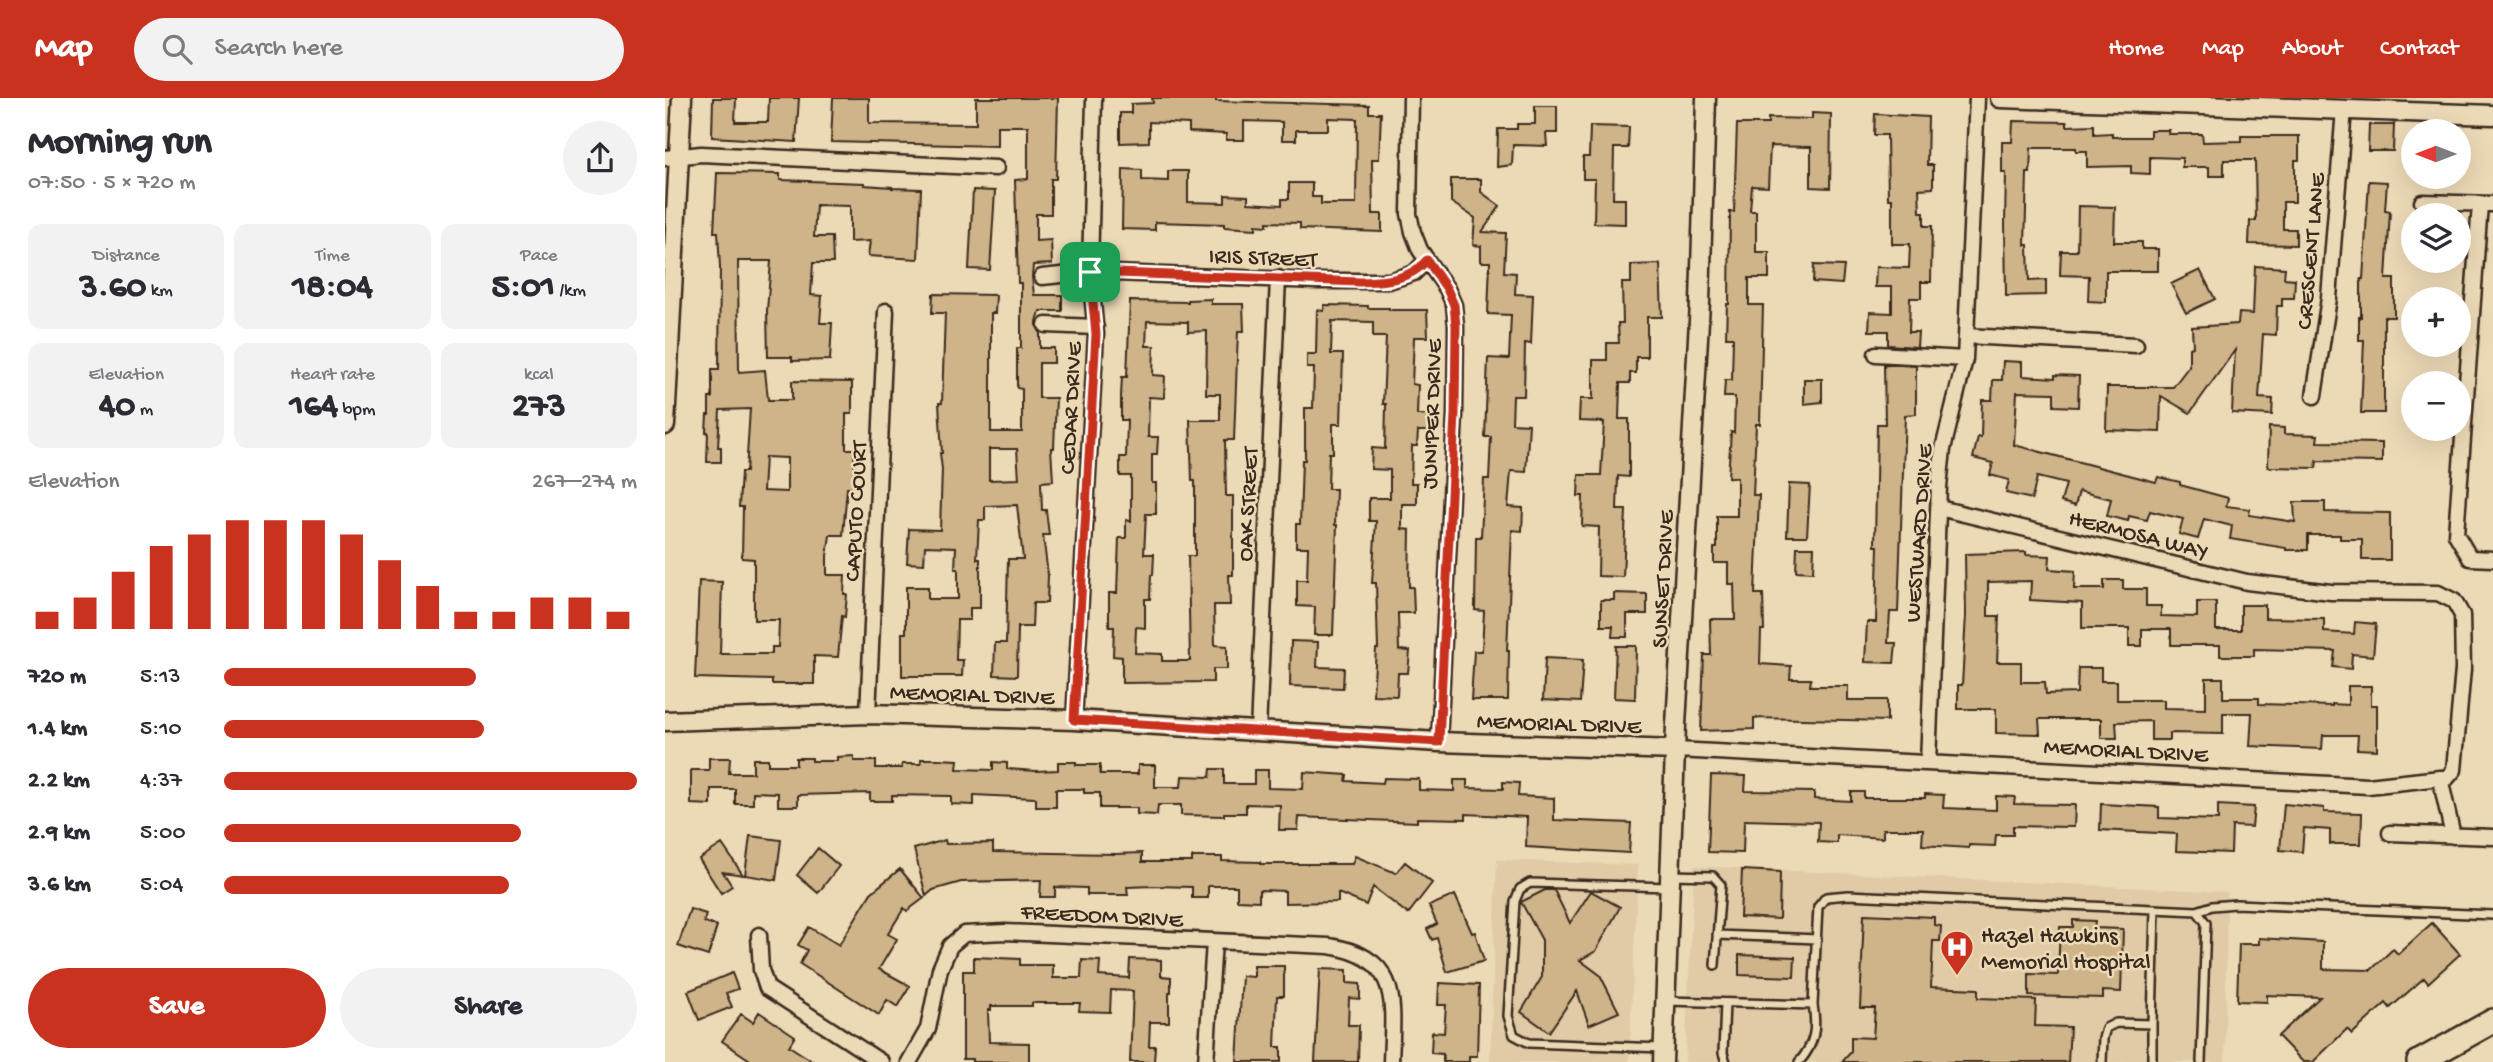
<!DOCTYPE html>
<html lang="en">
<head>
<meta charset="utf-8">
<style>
  body { margin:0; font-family:"Gochi Hand",sans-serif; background:#f2f2f3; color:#2b2b33; height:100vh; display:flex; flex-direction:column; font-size:26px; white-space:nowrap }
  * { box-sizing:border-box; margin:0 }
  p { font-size:23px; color:#7c7c81 }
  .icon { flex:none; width:38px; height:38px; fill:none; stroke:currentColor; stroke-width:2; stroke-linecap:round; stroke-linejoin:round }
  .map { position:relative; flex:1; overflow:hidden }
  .sheet { display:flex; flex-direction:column; background:#fff; width:665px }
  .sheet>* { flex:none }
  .needle { width:46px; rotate:270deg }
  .tools { position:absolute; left:1736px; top:21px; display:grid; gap:14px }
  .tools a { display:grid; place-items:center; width:70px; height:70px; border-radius:50%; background:#fff; box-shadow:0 7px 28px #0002; font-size:35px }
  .pin { position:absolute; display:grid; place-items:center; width:60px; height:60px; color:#fff; margin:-30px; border-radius:14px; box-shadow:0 4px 10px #0006 }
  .round { display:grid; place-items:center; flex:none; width:74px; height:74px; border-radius:37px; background:#f2f2f3 }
  .overview { display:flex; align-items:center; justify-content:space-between; height:119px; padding:0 28px }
  h1 { font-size:38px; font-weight:800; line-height:52px }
  .metrics { display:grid; grid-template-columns:repeat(3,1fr); gap:10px; height:119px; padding:7px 28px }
  .metrics div { display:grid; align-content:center; border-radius:14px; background:#f2f2f3; text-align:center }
  .metrics b { font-size:35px; font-weight:800 }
  .metrics small { font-size:19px; font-weight:400 }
  .metrics p { font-size:19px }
  .chart { height:196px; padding:14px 28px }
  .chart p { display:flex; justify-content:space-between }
  .chart svg { width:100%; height:126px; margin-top:7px; stroke:#c8321e; stroke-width:6 }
  .primary-button { display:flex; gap:14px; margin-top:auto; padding:14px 28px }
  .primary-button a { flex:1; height:80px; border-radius:42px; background:#c8321e; color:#fff; font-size:28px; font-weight:800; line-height:80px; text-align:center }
  .primary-button a+a { background:#f2f2f3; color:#2b2b33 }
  ul { padding:0 28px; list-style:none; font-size:23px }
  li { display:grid; grid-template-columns:112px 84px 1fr; align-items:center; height:52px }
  li i { height:18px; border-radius:9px; background:#c8321e }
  header { display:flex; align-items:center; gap:42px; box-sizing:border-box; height:98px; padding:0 35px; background:#c8321e; color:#fff }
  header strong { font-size:33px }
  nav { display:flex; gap:38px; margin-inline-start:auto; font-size:24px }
  .search { width:490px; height:63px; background:#f2f2f3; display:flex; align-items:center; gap:18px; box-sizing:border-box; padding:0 24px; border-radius:38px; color:#7c7c81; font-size:26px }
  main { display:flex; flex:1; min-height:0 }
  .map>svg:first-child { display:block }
</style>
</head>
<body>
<header>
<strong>Map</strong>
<div class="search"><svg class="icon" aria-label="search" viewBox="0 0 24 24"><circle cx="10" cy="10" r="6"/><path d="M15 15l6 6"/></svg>Search here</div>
<nav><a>Home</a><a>Map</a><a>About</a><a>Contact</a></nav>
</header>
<main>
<section class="sheet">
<div class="overview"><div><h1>Morning run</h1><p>07:50 · 5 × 720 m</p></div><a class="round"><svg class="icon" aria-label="share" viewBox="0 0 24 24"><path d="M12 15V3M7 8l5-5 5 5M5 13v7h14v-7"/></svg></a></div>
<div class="metrics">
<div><p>Distance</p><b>3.60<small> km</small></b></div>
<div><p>Time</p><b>18:04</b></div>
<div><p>Pace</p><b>5:01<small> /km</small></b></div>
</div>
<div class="metrics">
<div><p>Elevation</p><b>40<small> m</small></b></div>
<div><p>Heart rate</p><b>164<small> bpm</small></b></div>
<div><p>kcal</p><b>273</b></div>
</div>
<div class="chart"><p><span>Elevation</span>267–274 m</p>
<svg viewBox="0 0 160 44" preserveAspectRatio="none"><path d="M5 44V38M15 44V33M25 44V24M35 44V15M45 44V11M55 44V6M65 44V6M75 44V6M85 44V11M95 44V20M105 44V29M115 44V38M125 44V38M135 44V33M145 44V33M155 44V38"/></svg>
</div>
<ul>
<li><b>720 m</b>5:13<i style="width:61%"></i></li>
<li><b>1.4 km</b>5:10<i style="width:63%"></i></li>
<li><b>2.2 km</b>4:37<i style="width:100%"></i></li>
<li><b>2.9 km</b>5:00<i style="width:72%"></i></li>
<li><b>3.6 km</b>5:04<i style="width:69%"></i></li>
</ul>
<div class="primary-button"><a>Save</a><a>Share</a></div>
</section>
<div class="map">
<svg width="1828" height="964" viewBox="0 0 1828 964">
  <rect width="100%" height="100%" fill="#ecd9b6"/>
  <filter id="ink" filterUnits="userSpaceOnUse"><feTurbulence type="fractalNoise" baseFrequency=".0143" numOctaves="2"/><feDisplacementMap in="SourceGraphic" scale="14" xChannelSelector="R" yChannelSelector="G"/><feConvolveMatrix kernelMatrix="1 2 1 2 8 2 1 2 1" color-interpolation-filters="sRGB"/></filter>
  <g filter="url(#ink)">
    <path fill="#e0cba6" d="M832,762L973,767L964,964H825Z
      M1029,768L1562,794L1560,964H1020Z"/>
    <path fill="#cfb48a" stroke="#3b2a1e" stroke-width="2" fill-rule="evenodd" d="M48,0H71L70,24H103L104,0H134L131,44L47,39Z
      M168,0H204V25L311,26V0H393L391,81H386V116H371V143L386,142L387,166L368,167L367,179L369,197H397V213H375L371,227L375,234V250H389V265H374V300H391L389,350H386L388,383L376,384L377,412H381L384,437H378L383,477L382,505H368L367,529H353L352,578L329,577L330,545H341L343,461H358L352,407L320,408V422H314L312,461H315V510H305V522H292L291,562H298L297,578H237V535H241V489H263V501H293V471H290L291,449L260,448L259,466L242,465L244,431L275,432L277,371L275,355H277L274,305H277L280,215H267L268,196L331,197L330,215H326V334H357V291L352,290V250H356V185H353L350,82L363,81V28H332V48L166,44ZM324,351H352L354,381L324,382Z
      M487,0H551V3L704,7V15H716L714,61H707L708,116H717V134L635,131V125L602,124V128L591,127V131L559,129V126L490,124V132L457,131L458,71L477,72V82L503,83V73H523V104L560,105V97L583,98V105L617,107V101H624V85H647V99H656V106H691L692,21L663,20V32H631V42H617V24L579,23V42H561V36L524,34V26L484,24V44L455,45V15H466V6L488,5Z
      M870,8H892V35H881L882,48L848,47L847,67L832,69L833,31H852V26H870Z
      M1147,15L1166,16L1165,90L1146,89V49L1105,48L1103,89L1087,88L1085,113H1091V154H1104V180H1084V207H1098L1095,326H1091L1088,397H1094L1090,496H1098L1099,532H1096L1095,566L1126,568L1125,581H1146L1145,588H1183V602H1222V623L1089,620V631L1036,633L1039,557H1046L1045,521H1070L1069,486H1063V465H1049V450H1052V418H1072V380L1063,379L1066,334L1069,335L1070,299H1059L1060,282H1067L1068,239H1061L1062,206H1064L1065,114H1069L1072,26H1103V20L1147,21Z
      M1210,16L1263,19L1262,67H1268V90L1254,91L1255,114H1259V128H1267L1266,184H1256V200H1245L1244,234H1253L1252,249L1223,247V233H1204L1205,214L1227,215V189H1210L1211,169L1244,170L1245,146H1227V101H1223L1222,37H1209Z
      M1348,23L1402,24V28L1429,27V36L1447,35V39H1485V32H1504L1503,36H1537L1538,44L1576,43V38H1634V62H1630V104H1618V131H1631V147L1584,146L1585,123H1591L1590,62H1559V78H1544V69H1517V60L1485,59V76L1466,75V68L1422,69V53H1411V50H1366L1365,75H1362L1360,147H1363L1364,183L1381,182V197L1341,198L1340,126L1341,75H1337V44H1347Z
      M1704,27H1729L1728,53H1703Z
      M925,28L964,29L963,50H949L948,101H960V126L929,125L930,81H918V59H924Z
      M52,75L115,76V82L199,85V87L227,89V90L256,91L253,161L203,158L205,143L185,144V108L151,107L149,139H167L168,165H148L146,197L157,198L155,225H167L165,262L127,263V259H103L102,213L106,163H73L74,274L100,272L103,302H127V283L187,284V316H181V351H189L190,390H182L178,437H165L162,458V477H180L179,496H182L180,519L177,518L173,559L149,558V586H107V582L30,580L34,483L57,484L55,556H107V549H113L114,522H89V461L77,460L78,409H74L76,374H81L85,311L55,312L53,349H56V364H42L43,334H41L42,317H44V300H47V271H54L55,169L53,134H49ZM100,359L122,360V394L98,393Z
      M786,81H816V94L835,108L817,134L841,135L839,174L851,175L850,196L868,197L866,246L860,245L859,298H848L847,325L864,326L861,374L846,373L843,409L858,410L857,433L847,432L842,553H844L843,602H806L809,553H817L819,513L810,512L811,439H816L819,381H824L826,339H820L823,260L844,261L846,217L823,216L825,164H816V148L808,147L810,120L786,104Z
      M1704,83L1722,84L1720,112L1725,113L1721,181H1729V219H1719V315H1696L1699,242H1694V219H1696V181H1698Z
      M308,92L330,93L325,172L304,171Z
      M1413,108L1450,109L1449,144H1477V151H1493V173H1441V204L1423,203L1424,178L1395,177L1396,153H1412Z
      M995,166L997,219H982V259H971V275H965V285H955L954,321H964V379L953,378L952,412H961L958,479L933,478L934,429L917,428L918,398H913L914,377H936L939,324L914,323L915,301H928V262H942V245H954L953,225H958L957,185H966V167Z
      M1149,167L1179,168L1177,186L1148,184Z
      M1590,168L1620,170L1619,180L1630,181L1629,200H1617V208H1612L1611,237L1598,236L1594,300L1608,301L1607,317L1567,315L1570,252L1525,315L1496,298L1495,334L1441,332L1442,289H1508L1524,268V250L1528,249L1527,229L1573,226L1574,215L1588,216Z
      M1535,172L1550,201L1521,215L1506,186Z
      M546,201V206H578L579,233H573L569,342H560L561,398H568V477H564L565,507H549L550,547L562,548V571H548V584L457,585V559L448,558L449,529H444V495H452L454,440H461V422L466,423V378H455V359H461L462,322H456V298L457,279H462L465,203L523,204V202ZM482,223L523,224V234L542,233L541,296H555V322H525L527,383H530V458H523L525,563H497V556L470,555L471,529L480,530V501H485L486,477H488L489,456H479L481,416H491V385H487V356H492L493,339H483L484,299L499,300L500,278L488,277L489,248H481Z
      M659,207L703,208V210H724V212H762L763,239H749L747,286L753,287L752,317H763V333H753L752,348H747L746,385H752V406H737V431L745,432L744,489H748L749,515H733L734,552L745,553L743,575H733L732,598L708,597L711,551H713L711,485H707L711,423H704V400H725V372L706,371L707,350L720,351L721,306H718L721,239H708V224L667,223L666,256H678L676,326H668V355H664L663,391H671L670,427H672L668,537H649L650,509L632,508V482H642L643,449H631V426H635L637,362H640V310H648L649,270H642V256H651L652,212L659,213Z
      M1338,263L1357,264V278L1390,280V277L1414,278L1413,309L1389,308V295L1352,294L1349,347L1491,384L1493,379L1515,384V387L1563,400L1561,408L1585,411L1584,417L1630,424L1629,404H1660V414L1725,415V462H1697V441H1675V437H1643V452H1621V450L1565,441L1567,428L1539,421L1533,441L1514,436L1518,421L1485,413L1482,422L1464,418L1463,423L1442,418L1446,401L1414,393L1410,408L1396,404L1401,386L1372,379L1367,401L1341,395L1344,382L1325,377L1328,365L1308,360L1313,339H1316L1317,302H1327L1328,282H1337Z
      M1219,266L1251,268V316L1240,317L1233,514H1225L1223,545H1231L1229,565L1200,564L1202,524H1211L1213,448H1210L1212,326H1220Z
      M1139,281H1157V304L1139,306Z
      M1604,329L1619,330V336L1653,337L1652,344L1717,345V364L1652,363L1651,370L1603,369Z
      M1124,386L1145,387L1142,438H1122Z
      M1132,449H1149L1148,474L1131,473Z
      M1361,454V457L1385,458L1384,471L1410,473L1409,491H1439V482H1458V491H1481V508H1496V518L1532,519V504H1551V532H1576V507H1600V520L1659,521V534L1689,536L1690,524L1711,526L1708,558L1687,556L1686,571L1668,569L1670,553L1589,551V558H1555V547H1506V531H1477V548H1464V530H1417V505L1365,502L1366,483L1323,484V518H1334L1332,564H1356V584H1380L1381,596L1412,595L1413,570H1436V583H1452V602H1499V610L1541,611V580H1558V600H1594V606L1667,608V606L1683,607V588H1706V607H1712V652L1692,651L1693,637H1658L1657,651L1585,648L1587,615H1558V636L1505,635V642H1486V623L1451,624L1452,640H1436V621H1374L1375,636L1331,635V611H1293V587H1297L1301,517L1300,456Z
      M949,495L982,496V516H962V539H947L948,528H936V502H949Z
      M626,543L653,544L652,569L679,570L678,590L625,588Z
      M951,548H971L970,601L949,600Z
      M880,560L918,562L915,604L878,602Z
      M189,658V663H211V670H237V666H256V661H272L293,662L292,671L328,672V664L342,665V671L371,673L393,672V664H411V667H435V676H473V667H490V689H516L517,678L545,679L546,671H559V686H589V672H603V690L638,691L639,674L682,677L681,683L718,685L719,680L754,681V692L789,693V682H802V690L838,691V684L854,685L853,698L889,700V722L966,725L964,755L861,749L862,719L801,716V721L752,720V724L634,719L633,732H614L615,707L581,706V715H559V718L516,717V707H493L492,717L472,716V710H435V695H419V691H391V709H371V700L309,697V707L286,706V698L227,697V703H205V695L133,697V708H113V695L88,694V706H70V691H46V707L26,706V672H44V660H65L64,675H88V661H103V667H131V660H147V663H172V659Z
      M1046,677L1081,678L1080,693L1149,694V701L1186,703V694H1199V700H1260V696L1279,697L1278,710L1331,712V698L1350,699L1349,706L1410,707L1409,729L1348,728V737H1331L1330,748L1304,747V750L1257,747L1258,731H1218V740L1172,737V745L1153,744L1154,724L1079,722L1078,755L1043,754Z
      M1436,706L1494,709V720L1553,722V707L1589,709L1587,729L1567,728L1566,755L1511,753L1512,736L1435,732Z
      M1619,706L1659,710V714L1697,715L1696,746H1665V732L1639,730L1637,754L1615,752Z
      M85,738L116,742L111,782L80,777Z
      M280,742L281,746L328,745V754L451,756L477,755V764H527V759H557V763L595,764V766H687L690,758L731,775L740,764L767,785L743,816L708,789L701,807L673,795V804L620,805V793L594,792V803L572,802V788H543V800H527V789L489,788L462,789L463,797H422V790L390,789V799H375L376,782L296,784L268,792L261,798L249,751Z
      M57,746L78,777L58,774L67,788L56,795L34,761Z
      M153,750L174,768L153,795L132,777Z
      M235,771L259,800L242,813L239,810L223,836L232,841L214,871L245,888L233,909L222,902L214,917L135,866L142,852L133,847L144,829L174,847L206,795Z
      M1077,772L1115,774L1114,821L1075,819Z
      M880,792H889L905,825L926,793L955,809L931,853L915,862L935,877L954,914L924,927L912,893L884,934L856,914L877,879V842L856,804Z
      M790,797L807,835L810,834L819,863L782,874L772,840L767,842L762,831L772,826L764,808Z
      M25,811L41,816L39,824L52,828L43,858L13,848Z
      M1199,816L1269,819V827L1276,828L1275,843H1268L1266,889L1313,891V900L1371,902L1370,928L1405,929L1403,964H1177L1186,954V939L1208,940L1210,910H1195Z
      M1408,822L1430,823L1429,830L1458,831L1456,894L1438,893V900L1364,898V876L1393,877L1395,829H1408Z
      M1767,825L1795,856L1763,885L1759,880L1725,910L1721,905L1687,936L1682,931L1648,964H1638L1613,938L1655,899L1602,897V904L1572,903L1574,846H1594V840L1658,844V871L1706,872L1728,851L1733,856Z
      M1074,857L1130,859L1129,879L1074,877Z
      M309,859L355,861V867H388V880H416L417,862L435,863L434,878L464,880L465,861L496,862V878L506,879V894H504V924H485L484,948H490L489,964H465L468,893L446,892L445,914L414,913L415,905H367V908H326V912H323L324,944L364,945V964H307V961H298V873H309Z
      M589,868H619V898H612L610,949H616V964H572L577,878L589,879Z
      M655,871L682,872V885L695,886V901L684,900L683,927H694L693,964H650Z
      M67,875L73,891L61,895L67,909L34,922L23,893Z
      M774,885L814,887L812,958H804V964H778V956L766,955L767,934L779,935L781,907H773Z
      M94,914L130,938L124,948L149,964H88L57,943L76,916L88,924Z"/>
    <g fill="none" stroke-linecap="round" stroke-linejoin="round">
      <defs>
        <path id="service" d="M1006,777L1048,778L1056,787L1050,867
          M1532,813L1541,825L1536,964
          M1052,837L1152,841
          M1001,903L1148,907L1153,809L1161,799L1183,797L1532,813L1547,808L1571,806L1828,817
          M1060,905L1058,955L1061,964
          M997,950L864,945L849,937L843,918L850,803L855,791L865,785L1005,789
          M1134,964C1150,946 1152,930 1148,907
          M1437,964L1438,940L1441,930L1451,925L1487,926L1490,811
          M1487,964V926"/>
        <path id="minor" d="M746,0L744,116L748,134L755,152L782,191L789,207L791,228L790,316L774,644
          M0,60L36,56L331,70
          M1757,104L1828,106
          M1815,106L1791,436L1805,460L1828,461
          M377,179L425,174L651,183H724L749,175L762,162
          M381,227L431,229
          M1301,238L1471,247
          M1211,256L1300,261
          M1649,298L1664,200L1679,11
          M1274,410L1582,484L1666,494L1773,495L1789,503L1797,517L1798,571L1789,672L1782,680H1775
          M203,616L221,213
          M409,622L431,236L425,174L429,0
          M593,634L613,180
          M1011,652L1703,688L1775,680L1788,738
          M1263,665L1274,389L1278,351L1300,261L1312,0
          M1725,735L1828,739
          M94,837L96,872L102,890L216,964
          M244,964L263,931L275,871L285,848L299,836L340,834L664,848C737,859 728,905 726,964
          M541,964L549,844"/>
        <path id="tertiary" d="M1335,0L1828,17
          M0,327L17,0
          M0,623L203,616L409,622L774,644L1011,652
          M998,964L1011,627L1035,205L1041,0"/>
        <path id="primary" d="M1754,964L1828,923"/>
      </defs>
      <use href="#service" stroke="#3b2a1e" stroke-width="12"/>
      <use href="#minor" stroke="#3b2a1e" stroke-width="19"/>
      <use href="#tertiary" stroke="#3b2a1e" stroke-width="23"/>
      <use href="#primary" stroke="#3b2a1e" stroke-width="28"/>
      <use href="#service" stroke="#ecd9b6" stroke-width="7"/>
      <use href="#minor" stroke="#ecd9b6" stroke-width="14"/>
      <use href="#tertiary" stroke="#ecd9b6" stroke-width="18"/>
      <use href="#primary" stroke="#ecd9b6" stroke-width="23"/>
    </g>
  </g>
  <g fill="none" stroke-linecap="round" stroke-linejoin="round" filter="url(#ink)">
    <defs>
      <path id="route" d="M762,162L782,191L789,207L791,228L790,316L774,644L409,622L431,236L425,174L695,184C720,183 744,183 762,162Z"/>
    </defs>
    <use href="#route" stroke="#fff" stroke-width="14"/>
    <use href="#route" stroke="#c8321e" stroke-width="9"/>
  </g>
  <defs>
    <symbol id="hospital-pin" viewBox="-11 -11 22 30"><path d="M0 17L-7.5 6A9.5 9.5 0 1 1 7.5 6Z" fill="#c8321e" stroke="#ecd9b6"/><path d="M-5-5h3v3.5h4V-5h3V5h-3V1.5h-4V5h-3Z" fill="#fff"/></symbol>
  </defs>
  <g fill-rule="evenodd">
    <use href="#hospital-pin" x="1273" y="830" width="38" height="52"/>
  </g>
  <g text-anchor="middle" stroke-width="5" stroke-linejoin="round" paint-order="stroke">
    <g font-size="23" fill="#3b2a1e" stroke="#ecd9b6">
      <text transform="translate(1644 153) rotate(-85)" y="8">CRESCENT LANE</text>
      <text transform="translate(598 158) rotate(2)" y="8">IRIS STREET</text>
      <text transform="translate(404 310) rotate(-87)" y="8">CEDAR DRIVE</text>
      <text transform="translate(765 316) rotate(-88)" y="8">JUNIPER DRIVE</text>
      <text transform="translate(581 406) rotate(-87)" y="8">OAK STREET</text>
      <text transform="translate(189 413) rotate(-87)" y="8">CAPUTO COURT</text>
      <text transform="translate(1252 435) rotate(-86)" y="8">WESTWARD DRIVE</text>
      <text transform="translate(1474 435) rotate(14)" y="8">HERMOSA WAY</text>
      <text transform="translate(996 481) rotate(-87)" y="8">SUNSET DRIVE</text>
      <text transform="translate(307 595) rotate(2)" y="8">MEMORIAL DRIVE</text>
      <text transform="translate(894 624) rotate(2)" y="8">MEMORIAL DRIVE</text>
      <text transform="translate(1461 651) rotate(3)" y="8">MEMORIAL DRIVE</text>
      <text transform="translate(437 816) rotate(3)" y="8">FREEDOM DRIVE</text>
    </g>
    <g font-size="23" fill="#3b2a1e" stroke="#ecd9b6" text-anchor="start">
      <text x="1316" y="844">Hazel Hawkins<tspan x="1316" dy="26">Memorial Hospital</tspan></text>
    </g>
  </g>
</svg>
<div class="tools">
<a><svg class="needle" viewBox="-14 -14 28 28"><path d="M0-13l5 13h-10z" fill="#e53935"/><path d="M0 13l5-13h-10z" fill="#7c7c81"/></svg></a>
<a><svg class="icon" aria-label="layers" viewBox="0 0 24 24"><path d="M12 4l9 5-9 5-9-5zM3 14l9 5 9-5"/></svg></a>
<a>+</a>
<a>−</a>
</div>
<div class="pin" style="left:425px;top:174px;background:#1e9e55"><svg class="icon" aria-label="arrive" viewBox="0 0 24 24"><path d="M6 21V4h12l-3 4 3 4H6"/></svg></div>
</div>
</main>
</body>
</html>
